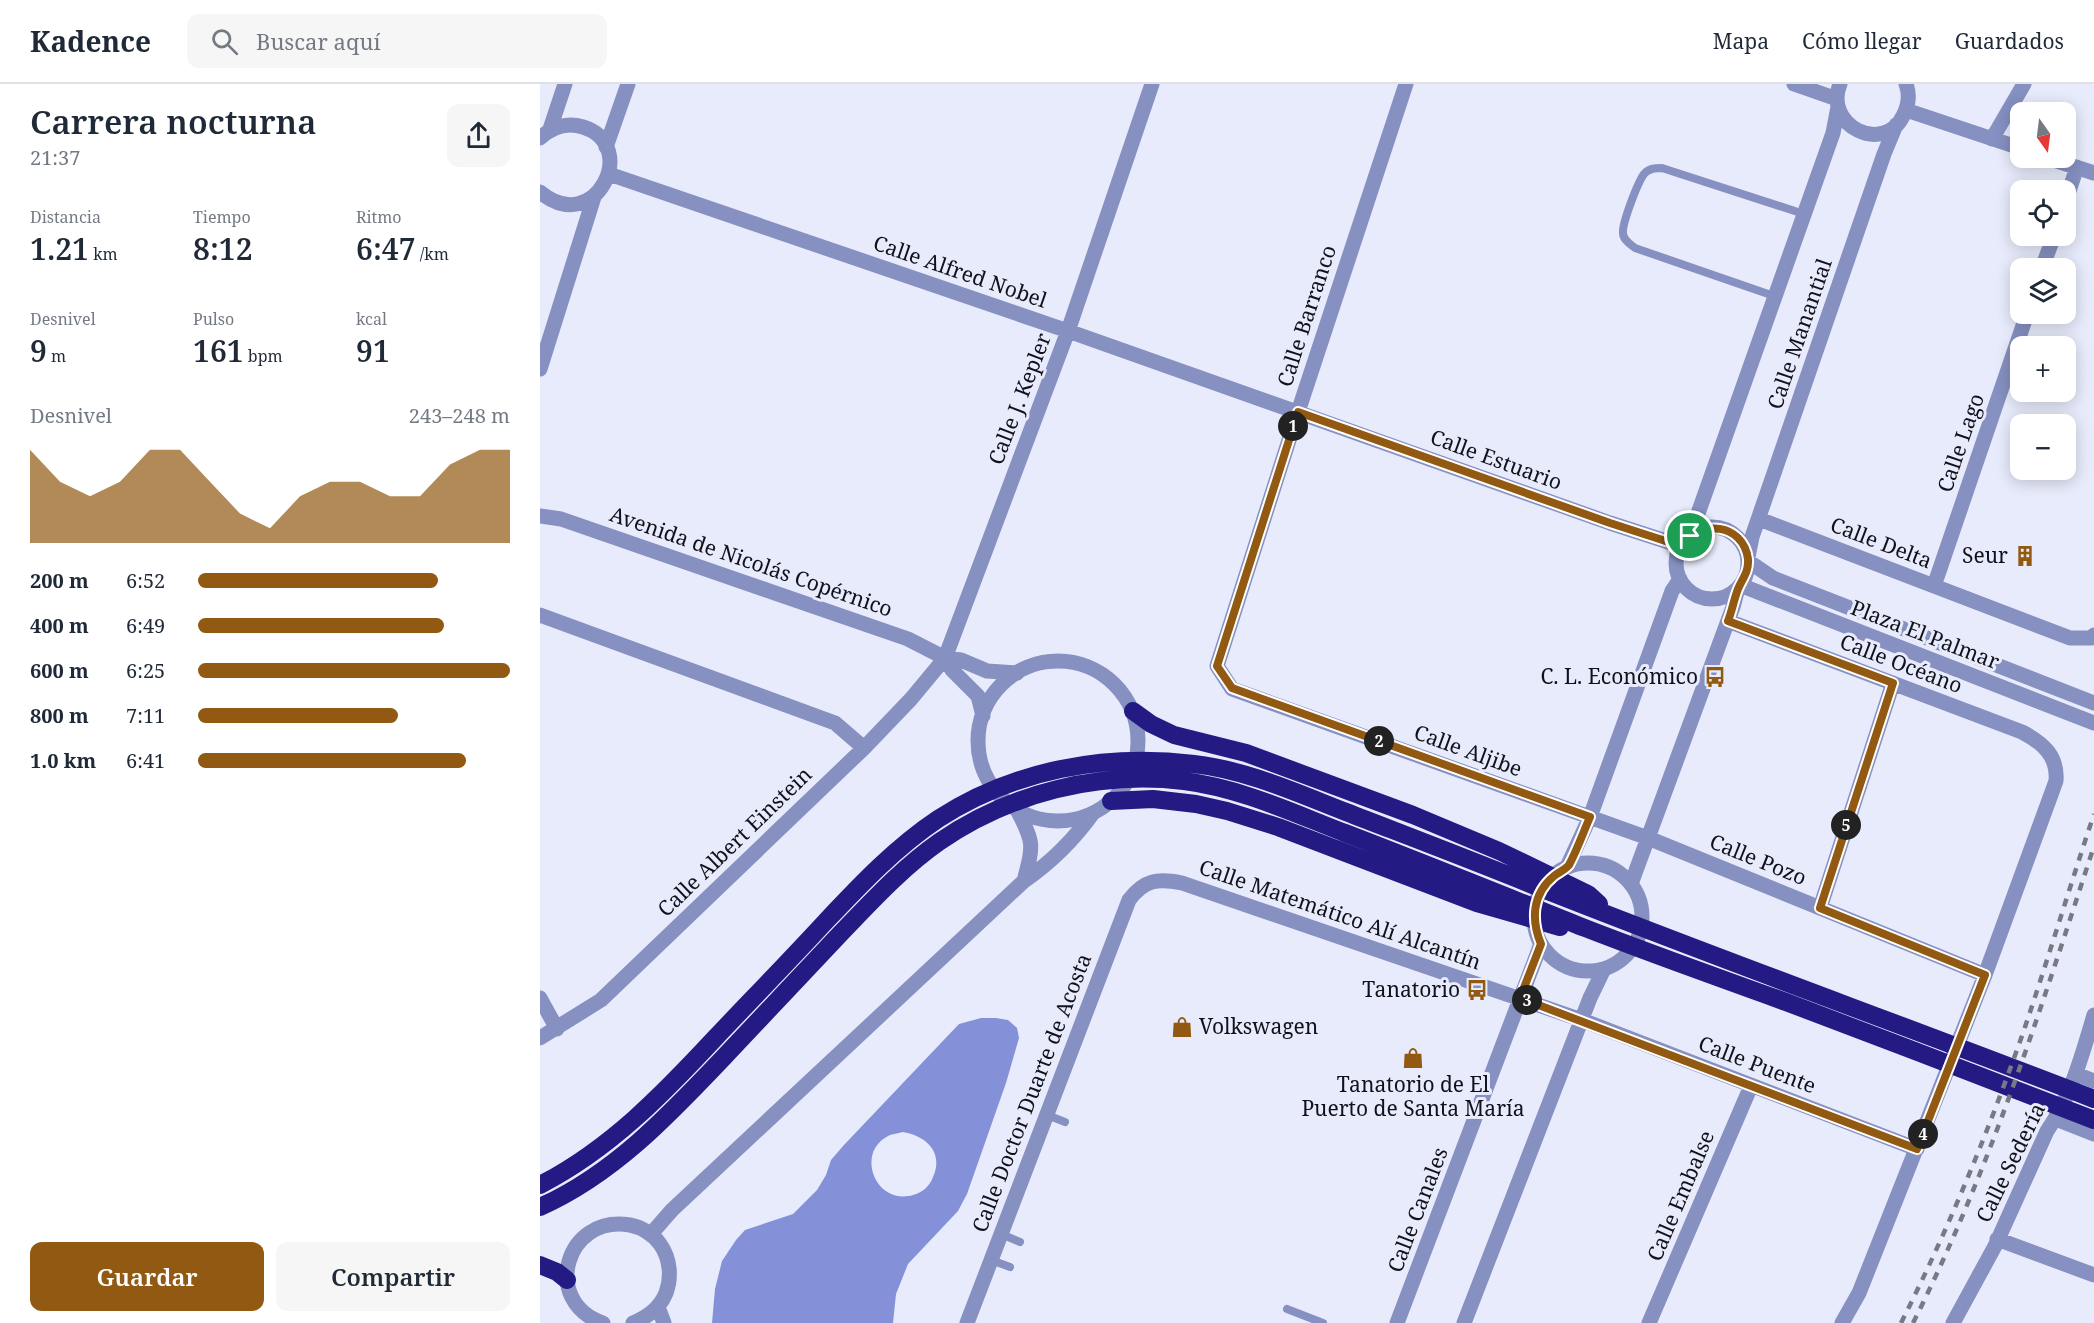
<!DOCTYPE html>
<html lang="es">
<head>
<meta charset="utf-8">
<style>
  body { margin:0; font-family:"Noto Serif",serif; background:#f6f6f7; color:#1f2937; height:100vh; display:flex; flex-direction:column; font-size:22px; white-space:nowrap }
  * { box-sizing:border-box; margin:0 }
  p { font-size:20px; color:#747a83 }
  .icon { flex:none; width:33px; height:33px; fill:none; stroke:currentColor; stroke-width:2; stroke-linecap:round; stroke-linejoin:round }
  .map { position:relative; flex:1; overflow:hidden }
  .sheet { display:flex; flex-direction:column; background:#fff; width:540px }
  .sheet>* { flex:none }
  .needle { width:39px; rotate:166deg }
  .buttons { position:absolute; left:1470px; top:18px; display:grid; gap:12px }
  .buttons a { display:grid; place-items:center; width:66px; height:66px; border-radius:12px; background:#fff; box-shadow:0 3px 15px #0003; font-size:30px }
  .pin { position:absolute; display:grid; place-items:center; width:51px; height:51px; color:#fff; margin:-26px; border:3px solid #fff; border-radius:50%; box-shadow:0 2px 6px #0007 }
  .km { position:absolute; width:30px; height:30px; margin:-15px; border-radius:50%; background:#222; color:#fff; font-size:16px; line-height:30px; text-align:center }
  .round { display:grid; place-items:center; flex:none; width:63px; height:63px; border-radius:12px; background:#f6f6f7 }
  .headline { display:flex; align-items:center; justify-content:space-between; height:102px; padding:0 30px }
  h1 { font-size:33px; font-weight:600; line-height:45px }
  .figures { display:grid; grid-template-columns:repeat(3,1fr); gap:9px; height:102px; padding:6px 30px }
  .figures div { display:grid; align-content:center }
  .figures b { font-size:30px; font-weight:600 }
  .figures small { font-size:16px; font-weight:400 }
  .figures p { font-size:16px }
  .chart { height:168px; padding:12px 30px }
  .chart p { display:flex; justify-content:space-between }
  .chart svg { width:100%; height:108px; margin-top:6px; fill:#915912; opacity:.7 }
  .button { display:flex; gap:12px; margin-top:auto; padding:12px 30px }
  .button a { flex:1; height:69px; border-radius:12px; background:#915912; color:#fff; font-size:24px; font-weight:600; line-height:69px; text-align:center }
  .button a+a { background:#f6f6f7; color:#1f2937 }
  ul { padding:0 30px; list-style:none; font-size:20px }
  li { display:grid; grid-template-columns:96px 72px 1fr; align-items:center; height:45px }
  li i { height:15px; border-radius:8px; background:#915912 }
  header { display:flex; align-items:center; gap:36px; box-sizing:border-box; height:84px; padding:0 30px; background:#fff; border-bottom:2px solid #e0e1e3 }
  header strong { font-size:28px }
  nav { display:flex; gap:33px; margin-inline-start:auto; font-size:21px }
  .search { width:420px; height:54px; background:#f6f6f7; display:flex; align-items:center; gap:15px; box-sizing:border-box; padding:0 21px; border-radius:12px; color:#747a83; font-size:22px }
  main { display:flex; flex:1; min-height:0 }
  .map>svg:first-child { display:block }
</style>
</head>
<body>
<header>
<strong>Kadence</strong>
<div class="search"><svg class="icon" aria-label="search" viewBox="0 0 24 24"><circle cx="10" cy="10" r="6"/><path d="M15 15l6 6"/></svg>Buscar aquí</div>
<nav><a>Mapa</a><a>Cómo llegar</a><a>Guardados</a></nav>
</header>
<main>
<section class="sheet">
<div class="headline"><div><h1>Carrera nocturna</h1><p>21:37</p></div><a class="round"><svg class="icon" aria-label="share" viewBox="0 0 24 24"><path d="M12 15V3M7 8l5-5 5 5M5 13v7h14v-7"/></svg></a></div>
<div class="figures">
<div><p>Distancia</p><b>1.21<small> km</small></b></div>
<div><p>Tiempo</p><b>8:12</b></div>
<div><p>Ritmo</p><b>6:47<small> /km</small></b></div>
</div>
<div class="figures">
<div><p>Desnivel</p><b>9<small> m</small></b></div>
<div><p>Pulso</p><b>161<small> bpm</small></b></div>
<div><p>kcal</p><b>91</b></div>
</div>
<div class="chart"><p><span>Desnivel</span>243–248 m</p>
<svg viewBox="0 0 160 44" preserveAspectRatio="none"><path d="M0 44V6L10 19L20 25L30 19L40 6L50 6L60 19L70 32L80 38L90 25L100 19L110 19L120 25L130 25L140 12L150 6L160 6V44z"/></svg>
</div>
<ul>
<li><b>200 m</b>6:52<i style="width:77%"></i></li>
<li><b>400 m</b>6:49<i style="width:79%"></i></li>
<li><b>600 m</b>6:25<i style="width:100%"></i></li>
<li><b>800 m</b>7:11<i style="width:64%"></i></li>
<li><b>1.0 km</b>6:41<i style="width:86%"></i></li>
</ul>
<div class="button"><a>Guardar</a><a>Compartir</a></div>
</section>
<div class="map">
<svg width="1554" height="1239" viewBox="0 0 1554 1239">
  <rect width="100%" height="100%" fill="#e8ebfb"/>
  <path fill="#8491d8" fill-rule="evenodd" d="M441,934H456L468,936L477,944L479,954L466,999L427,1110L418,1127L368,1180L356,1210L353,1239H172L175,1205L182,1177L196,1156L205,1146L253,1130L277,1106L286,1091L291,1076L303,1062L419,940ZM363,1048C386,1052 404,1068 393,1093C390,1102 382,1109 373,1111C335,1122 314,1067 350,1051C354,1050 359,1049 363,1048Z"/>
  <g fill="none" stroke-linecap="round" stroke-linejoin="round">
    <path stroke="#8690c1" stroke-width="8" d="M1234,212L1095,164C1090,160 1083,156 1083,149C1082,139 1098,98 1104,90C1109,84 1116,84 1122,84L1264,130
      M507,1031L525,1038
      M461,1150L480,1158
      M451,1176L470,1183
      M747,1225L783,1239"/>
    <path stroke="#8690c1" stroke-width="15" d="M866,0L758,328L677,582L692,605L1108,754L1445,891
      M1254,0L1297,15
      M1300,0C1283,42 1344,71 1363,32C1369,21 1370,11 1366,0
      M1366,26L1480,64
      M10,45L25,0
      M0,54C12,43 27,38 43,43C101,61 55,154 0,108
      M1452,55L1484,0
      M66,63L88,0
      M1508,74L1554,89
      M69,90L528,247L1070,439L1141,462
      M1526,116L1537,83
      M1502,184L1514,152
      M0,285L54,113
      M0,432L21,435L368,555L405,574L421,576L447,587L477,589
      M1219,435L1530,554H1551L1554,551
      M1136 479a36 36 0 1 1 72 0a36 36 0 1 1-72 0Z
      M1150,452L1293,49L1298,23
      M1208,473L1212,453L1344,70L1356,41
      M1208,477L1233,494L1554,619
      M1200,501L1554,639
      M1394,502L1487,230
      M0,531L295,639L324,664
      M1188,537L1482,648C1503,659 1518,672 1516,697L1445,891L1319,1209L1302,1239
      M405,574L412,586L438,612L443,632
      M1027,783L1050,733L1132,507L1140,495
      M1091,800L1193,523L1198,504
      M1280,824L1353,599
      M0,914L17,945
      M0,954L61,916L324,664L371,615L405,574L528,247L612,0
      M1536,990L1554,997
      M1516,1035L1554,1050
      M1457,1155L1554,1191
      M427,1239L589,816C604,796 617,794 642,799L1042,936L1377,1065
      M857,1239L1001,860
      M924,1239L1050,914L1064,885
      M1109,1239L1211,1002
      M1413,1239L1455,1162L1507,1047C1531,1013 1542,971 1554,931"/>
    <path stroke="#8690c1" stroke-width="15" d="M438 657a80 80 0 1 1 160 0a80 80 0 1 1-160 0Z
      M477,726C495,759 493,762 484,797
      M994 833a54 54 0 1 1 108 0a54 54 0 1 1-108 0Z
      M111,1150L132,1126L484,797C510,779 535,754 553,729
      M118,1223L124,1239
      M63,1239C1,1218 25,1130 90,1141C101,1143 113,1150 120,1160C130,1174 132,1193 126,1209C120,1224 108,1233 93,1239"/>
    <path stroke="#231a84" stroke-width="18" d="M593,627L611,640L634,651L706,669L873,731L959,767L1048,810L1059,820
      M571,717L613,715L656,720L687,727L738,743L937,819L1020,843
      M0,1101C70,1065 123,1010 176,953C213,914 250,876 286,837C321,800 356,763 398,735C473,686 565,669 654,680C707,686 757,709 806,728C873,754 939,779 1005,806C1187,878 1371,944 1554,1015
      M0,1123C74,1090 130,1030 185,972C224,931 262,890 301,849C332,817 362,784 399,758C470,709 558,687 644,697C700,704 753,729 805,749C886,780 965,812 1045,844C1112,870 1179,894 1246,918C1349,957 1451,996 1554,1036
      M0,1181L17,1188L27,1196"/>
    <path stroke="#777985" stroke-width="4.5" stroke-dasharray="8 8" stroke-linecap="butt" d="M1361,1239C1409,1144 1449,1046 1484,946C1508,875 1530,802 1554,730
      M1373,1239C1450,1086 1501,924 1554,762"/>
  </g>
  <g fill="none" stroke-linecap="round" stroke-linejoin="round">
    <defs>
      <path id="route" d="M758,328L1070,439L1141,462C1160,435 1203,439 1208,475C1209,488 1202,495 1198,505C1194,515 1192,527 1188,537L1353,599L1280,824L1445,891L1377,1065L980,914L1001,860C991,836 992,810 1014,792C1019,788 1025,786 1029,781C1037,766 1043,749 1050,733L692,604L677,582Z"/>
    </defs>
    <use href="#route" stroke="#fff" stroke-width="12"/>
    <use href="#route" stroke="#915912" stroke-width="8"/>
  </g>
  <defs>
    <symbol id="building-bare" viewBox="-9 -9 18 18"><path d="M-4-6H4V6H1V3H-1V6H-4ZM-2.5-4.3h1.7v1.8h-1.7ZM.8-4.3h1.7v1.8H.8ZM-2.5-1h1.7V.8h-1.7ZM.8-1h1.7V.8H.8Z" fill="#915912" stroke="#e8ebfb" stroke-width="2.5" paint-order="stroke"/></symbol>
    <symbol id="bus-bare" viewBox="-9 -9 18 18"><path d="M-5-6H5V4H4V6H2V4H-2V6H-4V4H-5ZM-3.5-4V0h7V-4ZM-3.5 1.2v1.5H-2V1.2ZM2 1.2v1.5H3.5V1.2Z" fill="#915912" stroke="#e8ebfb" stroke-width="2.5" paint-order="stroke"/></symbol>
    <symbol id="shop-bare" viewBox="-9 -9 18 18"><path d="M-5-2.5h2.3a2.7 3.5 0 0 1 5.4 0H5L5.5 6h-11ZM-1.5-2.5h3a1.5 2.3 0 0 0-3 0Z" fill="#915912" stroke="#e8ebfb" stroke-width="2.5" paint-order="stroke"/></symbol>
  </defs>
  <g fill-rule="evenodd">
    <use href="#building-bare" x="1470" y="457" width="30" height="30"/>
    <use href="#bus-bare" x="1160" y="578" width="30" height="30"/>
    <use href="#bus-bare" x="922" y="891" width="30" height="30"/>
    <use href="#shop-bare" x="627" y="928" width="30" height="30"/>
    <use href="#shop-bare" x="858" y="959" width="30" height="30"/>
  </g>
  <g text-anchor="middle" stroke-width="6" stroke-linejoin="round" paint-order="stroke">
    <g font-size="21" fill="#10121b" stroke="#e8ebfb">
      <text transform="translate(420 188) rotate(19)" y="7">Calle Alfred Nobel</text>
      <text transform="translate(767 232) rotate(-72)" y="7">Calle Barranco</text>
      <text transform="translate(1260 250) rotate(-71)" y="7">Calle Manantial</text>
      <text transform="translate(480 315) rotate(-69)" y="7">Calle J. Kepler</text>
      <text transform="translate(1421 359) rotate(-71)" y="7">Calle Lago</text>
      <text transform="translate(956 376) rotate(20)" y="7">Calle Estuario</text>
      <text transform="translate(1341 459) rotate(21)" y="7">Calle Delta</text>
      <text transform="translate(211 478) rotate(19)" y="7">Avenida de Nicolás Copérnico</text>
      <text transform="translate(1385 551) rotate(21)" y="7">Plaza El Palmar</text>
      <text transform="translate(1361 580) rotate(21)" y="7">Calle Océano</text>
      <text transform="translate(928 667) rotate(20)" y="7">Calle Aljibe</text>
      <text transform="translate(195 758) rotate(-44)" y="7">Calle Albert Einstein</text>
      <text transform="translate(1218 776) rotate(22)" y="7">Calle Pozo</text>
      <text transform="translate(800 831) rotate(19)" y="7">Calle Matemático Alí Alcantín</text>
      <text transform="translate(1217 981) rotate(21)" y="7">Calle Puente</text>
      <text transform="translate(492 1009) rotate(-69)" y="7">Calle Doctor Duarte de Acosta</text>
      <text transform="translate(1471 1079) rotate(-64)" y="7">Calle Sedería</text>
      <text transform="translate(1141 1112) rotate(-67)" y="7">Calle Embalse</text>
      <text transform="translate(878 1126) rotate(-69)" y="7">Calle Canales</text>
    </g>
    <g font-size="21" fill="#10121b" stroke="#e8ebfb" text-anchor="end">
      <text x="1468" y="479">Seur</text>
      <text x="1158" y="600">C. L. Económico</text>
      <text x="920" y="913">Tanatorio</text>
      <text x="659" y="950" text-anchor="start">Volkswagen</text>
      <text x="873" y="1008" text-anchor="middle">Tanatorio de El<tspan x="873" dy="24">Puerto de Santa María</tspan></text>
    </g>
  </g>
</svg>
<div class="buttons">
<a><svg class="needle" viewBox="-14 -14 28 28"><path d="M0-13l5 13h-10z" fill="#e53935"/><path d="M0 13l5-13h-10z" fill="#747a83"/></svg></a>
<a><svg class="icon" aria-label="locate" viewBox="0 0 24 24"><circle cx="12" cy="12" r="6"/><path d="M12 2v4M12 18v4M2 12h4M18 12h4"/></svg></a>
<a><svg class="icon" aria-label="layers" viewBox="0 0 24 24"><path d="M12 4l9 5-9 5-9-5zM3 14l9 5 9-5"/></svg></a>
<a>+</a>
<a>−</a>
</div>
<div class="pin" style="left:1150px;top:452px;background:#1e9e55"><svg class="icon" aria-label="arrive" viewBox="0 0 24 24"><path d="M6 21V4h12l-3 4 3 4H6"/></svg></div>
<b class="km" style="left:753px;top:342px">1</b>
<b class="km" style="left:839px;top:657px">2</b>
<b class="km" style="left:987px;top:916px">3</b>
<b class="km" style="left:1383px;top:1050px">4</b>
<b class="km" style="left:1306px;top:741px">5</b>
</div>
</main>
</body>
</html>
